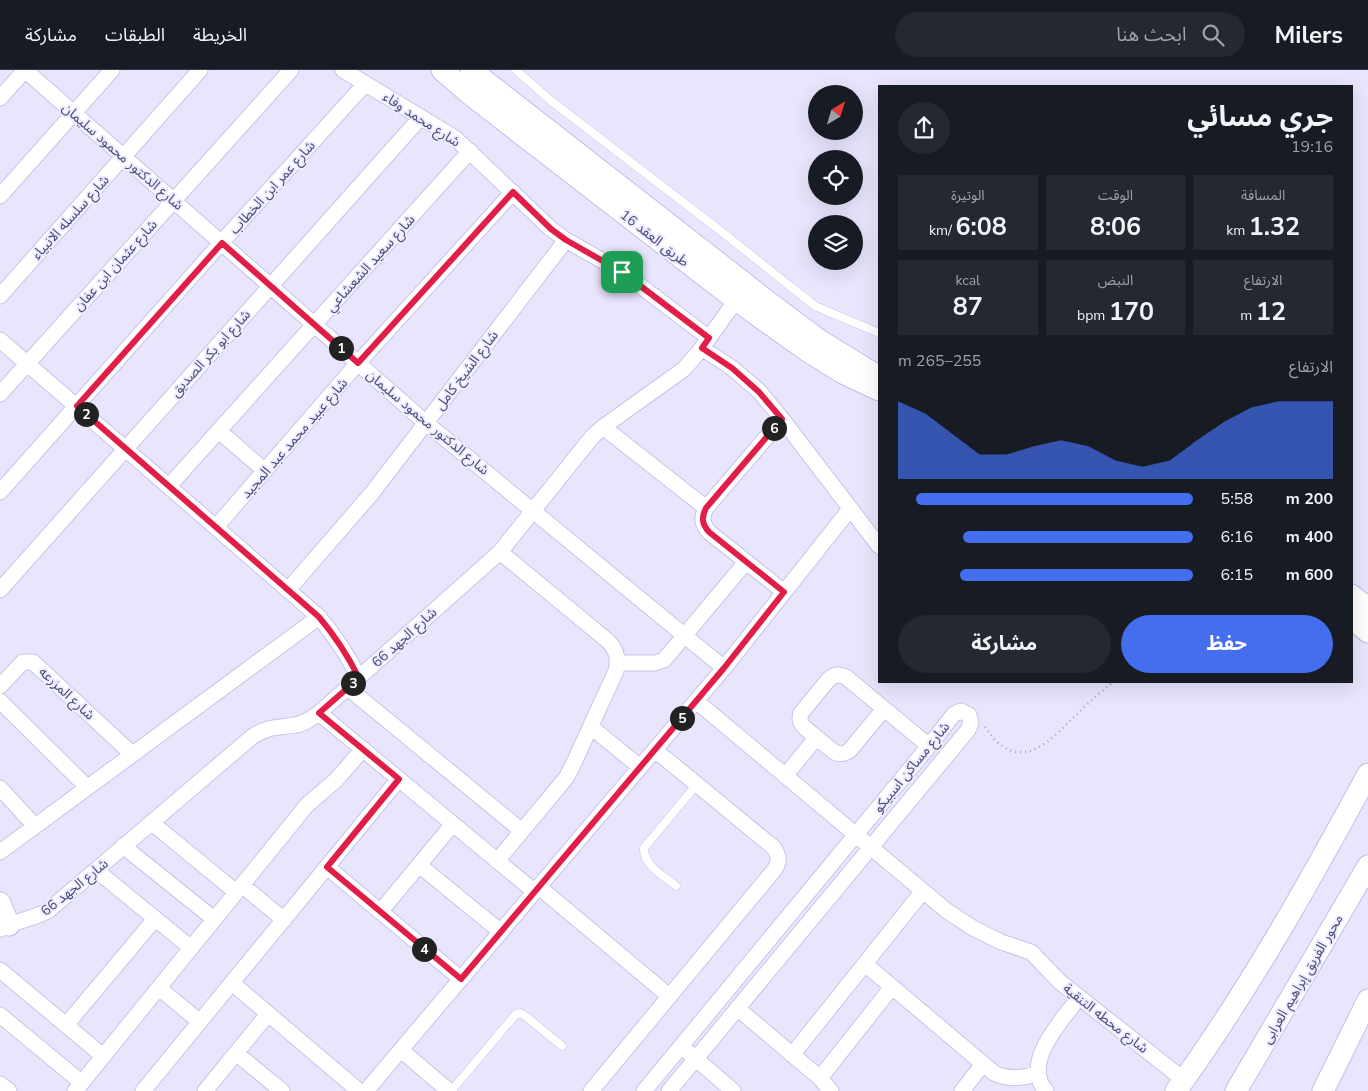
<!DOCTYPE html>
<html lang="ar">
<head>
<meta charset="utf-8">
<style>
  body { margin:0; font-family:"Nunito Sans","Noto Sans Arabic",sans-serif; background:#242831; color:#f1f3f6; direction:rtl; height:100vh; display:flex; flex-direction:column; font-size:19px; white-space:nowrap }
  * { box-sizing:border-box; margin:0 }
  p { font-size:16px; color:#9ea1a6 }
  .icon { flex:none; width:28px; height:28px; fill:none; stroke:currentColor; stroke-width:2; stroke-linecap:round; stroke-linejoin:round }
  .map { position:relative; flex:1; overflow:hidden; direction:ltr }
  .drawer { position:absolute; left:878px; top:15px; width:475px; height:598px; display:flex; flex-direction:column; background:#171b24; border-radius:0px; box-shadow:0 5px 20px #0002; direction:rtl }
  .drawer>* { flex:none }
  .needle { width:32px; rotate:38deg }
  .buttons { position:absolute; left:808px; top:15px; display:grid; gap:10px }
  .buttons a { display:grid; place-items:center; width:55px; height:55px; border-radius:50%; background:#171b24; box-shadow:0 5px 20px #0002; font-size:25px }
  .pin { position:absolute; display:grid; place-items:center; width:42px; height:42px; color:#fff; margin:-21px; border-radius:10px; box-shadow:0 2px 8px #0006 }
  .km { position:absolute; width:25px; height:25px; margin:-12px; border-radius:50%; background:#222; color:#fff; font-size:14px; line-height:25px; text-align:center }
  .round { display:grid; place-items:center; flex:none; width:52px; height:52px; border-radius:26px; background:#242831 }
  .headline { display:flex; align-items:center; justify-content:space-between; height:85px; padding:0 20px }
  h1 { font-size:28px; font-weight:700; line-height:38px }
  .figures { display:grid; grid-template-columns:repeat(3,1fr); gap:8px; height:85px; padding:5px 20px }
  .figures div { display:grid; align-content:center; border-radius:0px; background:#242831; text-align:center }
  .figures b { font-size:25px; font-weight:700 }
  .figures small { font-size:14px; font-weight:400 }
  .figures p { font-size:14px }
  .chart { height:140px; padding:10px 20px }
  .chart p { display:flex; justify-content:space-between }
  .chart svg { width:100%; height:90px; margin-top:5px; fill:#446eed; opacity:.7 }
  .cta { display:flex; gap:10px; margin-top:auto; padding:10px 20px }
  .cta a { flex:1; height:58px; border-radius:30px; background:#446eed; color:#fff; font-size:20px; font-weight:700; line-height:58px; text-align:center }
  .cta a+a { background:#242831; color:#f1f3f6 }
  ul { padding:0 20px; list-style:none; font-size:16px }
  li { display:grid; grid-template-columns:80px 60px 1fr; align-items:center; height:38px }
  li i { height:12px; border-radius:6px; background:#446eed }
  header { display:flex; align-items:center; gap:30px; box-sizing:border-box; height:70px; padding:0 25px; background:#171b24; border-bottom:1px solid #363941 }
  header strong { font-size:24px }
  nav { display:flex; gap:28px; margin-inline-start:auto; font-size:18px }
  .search { width:350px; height:45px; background:#242831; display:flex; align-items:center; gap:12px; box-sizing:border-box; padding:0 18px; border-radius:28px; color:#9ea1a6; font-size:19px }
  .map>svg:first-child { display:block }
</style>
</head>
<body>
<header>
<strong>Milers</strong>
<div class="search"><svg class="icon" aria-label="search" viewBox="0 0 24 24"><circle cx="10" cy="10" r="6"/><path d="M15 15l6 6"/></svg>ابحث هنا</div>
<nav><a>الخريطة</a><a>الطبقات</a><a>مشاركة</a></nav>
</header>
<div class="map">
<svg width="1368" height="1021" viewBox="0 0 1368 1021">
  <rect width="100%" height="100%" fill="#e8e5fd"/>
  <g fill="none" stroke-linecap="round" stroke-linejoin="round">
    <defs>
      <path id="lane" d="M516,0L550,30L722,162L815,236L879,263
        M676,816C664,806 643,795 644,778L697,714
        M451,1021L516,944L520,943L524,945L562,976"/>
      <path id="street" d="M25,0L426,353L724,598
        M343,0L455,68L551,159L566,170L622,202L709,268
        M0,28L25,0
        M0,126L112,0
        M0,226L200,0
        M0,270L319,547C335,566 348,586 359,608
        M702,278L732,298L759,321L782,349L879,476
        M0,324L291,0
        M782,349L706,438C701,448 702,454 709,462L784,522
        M603,357L706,438
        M219,361L265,401
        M169,416L470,81
        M0,422L221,173L365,14
        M216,457L358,293L513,122
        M0,520L421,47
        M288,520L372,423L566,170
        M618,593H655L664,590L746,492
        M0,616L23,592H33L132,684
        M348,618L522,761
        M0,631L87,717
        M696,631L947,841L973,858L1001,872L1031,882L1060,912L1184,1010
        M884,639L850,680C845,684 841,685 834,682L805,658C800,653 799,650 801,643L829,609C835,604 839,604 846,607L929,676
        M319,643L535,822
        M591,657L640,697
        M785,706L816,668
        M0,718L35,756
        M152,753L236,822
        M123,776L214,849
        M0,782L319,547
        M497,791L566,708L571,699L616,601C619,589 617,580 608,571L500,482
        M419,795L501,862
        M327,797L461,909
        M96,800L191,878
        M242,815L284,850
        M539,817L669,926
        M380,842L453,754
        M1,859C17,850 34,849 49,840L253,666C269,656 278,658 295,655C304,654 312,648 319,643L500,482L592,367L603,357L684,299L702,278L736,230
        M865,894L994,1003C1009,1010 1021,1008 1038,1004
        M0,900L103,986
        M232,913L359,1021
        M159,918L200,952
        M737,938L820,1008L831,1021
        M0,945L82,1013
        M66,955L155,849
        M401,980L449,1021
        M688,982L733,1021
        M236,983L282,1021
        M792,985L923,821
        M820,1008L892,917
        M0,1014L9,1021
        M75,1021L307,735L336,710L363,679
        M143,1021L399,709
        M205,1021L268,944
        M366,1021L724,598L850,439
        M591,1021L775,799C780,790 779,785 773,777L655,680
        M644,1021L929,676L954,644L961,641L969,645L971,653L968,660L669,1021
        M962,1021L983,994
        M1046,1021C1021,992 1062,951 1079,927"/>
      <path id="secondary" d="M442,0L471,25L736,230L806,280L843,303L879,320
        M471,0L771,234L819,270L876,305
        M1351,525L1368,538
        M1351,548L1368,562
        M0,833L9,855
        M1176,1021C1249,920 1309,813 1368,704
        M1236,1021L1368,796
        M1323,1021L1368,930"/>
    </defs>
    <use href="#lane" stroke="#c5c5e7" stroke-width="9"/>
    <use href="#street" stroke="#c5c5e7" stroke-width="17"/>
    <use href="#secondary" stroke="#bfbfea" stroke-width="23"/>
    <path stroke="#9ea3d9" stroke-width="2.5" stroke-dasharray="1 4" stroke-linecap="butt" d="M985,657C989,662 992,667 997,672C1027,699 1053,667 1074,647C1087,634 1100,622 1115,611"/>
    <use href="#lane" stroke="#fff" stroke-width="8"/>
    <use href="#street" stroke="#fff" stroke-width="15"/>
    <use href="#secondary" stroke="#fff" stroke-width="21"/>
  </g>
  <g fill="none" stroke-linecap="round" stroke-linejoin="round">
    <defs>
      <path id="route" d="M513,122L551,159L566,170L622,202L709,268L702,278L732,298L759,322L782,349L706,438C701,448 702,454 709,462L784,522L724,598L461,909L327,797L399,709L319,643L359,608C348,586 335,566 319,547L77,336L222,173L358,293Z"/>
    </defs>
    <use href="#route" stroke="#fff" stroke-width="10"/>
    <use href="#route" stroke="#e11d48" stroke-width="6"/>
  </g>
  <g text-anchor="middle" stroke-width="4" stroke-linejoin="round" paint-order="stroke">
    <g font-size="14" fill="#484e78" stroke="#efecff">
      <text transform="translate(422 49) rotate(33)" y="5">شارع محمد وفاء</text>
      <text transform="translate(123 86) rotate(41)" y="5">شارع الدكتور محمود سليمان</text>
      <text transform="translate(272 117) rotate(-48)" y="5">شارع عمر ابن الخطاب</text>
      <text transform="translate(70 147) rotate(-48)" y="5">شارع سلسله الانبياء</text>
      <text transform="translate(655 168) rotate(38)" y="5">طريق العقد 16</text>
      <text transform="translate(370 193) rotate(-48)" y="5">شارع سعيد الشعشاعي</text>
      <text transform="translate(115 195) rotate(-48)" y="5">شارع عثمان ابن عفان</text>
      <text transform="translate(210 283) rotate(-48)" y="5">شارع ابو بكر الصديق</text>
      <text transform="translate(466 300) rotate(-53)" y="5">شارع الشيخ كامل</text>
      <text transform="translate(428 352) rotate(40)" y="5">شارع الدكتور محمود سليمان</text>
      <text transform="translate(294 368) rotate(-49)" y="5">شارع عبيد محمد عبد المجيد</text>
      <text transform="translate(404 567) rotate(-42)" y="5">شارع الجهد 66</text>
      <text transform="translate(67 623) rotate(43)" y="5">شارع المزرعه</text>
      <text transform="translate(911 697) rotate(-51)" y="5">شارع مساكن اسبيكو</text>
      <text transform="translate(74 817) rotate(-39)" y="5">شارع الجهد 66</text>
      <text transform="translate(1302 909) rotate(-60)" y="5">محور الفريق إبراهيم العرابى</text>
      <text transform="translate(1106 948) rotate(38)" y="5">شارع محطه التنقية</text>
    </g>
  </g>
</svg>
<div class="buttons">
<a><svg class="needle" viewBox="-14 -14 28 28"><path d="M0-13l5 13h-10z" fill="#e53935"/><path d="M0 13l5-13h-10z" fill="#9ea1a6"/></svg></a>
<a><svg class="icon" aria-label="locate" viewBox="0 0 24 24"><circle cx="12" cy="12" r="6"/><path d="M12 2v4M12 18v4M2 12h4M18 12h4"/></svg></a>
<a><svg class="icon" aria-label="layers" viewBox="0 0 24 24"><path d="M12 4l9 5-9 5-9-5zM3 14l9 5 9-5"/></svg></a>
</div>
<div class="pin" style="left:622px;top:202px;background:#1e9e55"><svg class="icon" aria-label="arrive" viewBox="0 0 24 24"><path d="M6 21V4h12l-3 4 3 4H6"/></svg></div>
<b class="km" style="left:341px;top:278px">1</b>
<b class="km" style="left:86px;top:344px">2</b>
<b class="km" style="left:353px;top:613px">3</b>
<b class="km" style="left:424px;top:879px">4</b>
<b class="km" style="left:682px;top:648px">5</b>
<b class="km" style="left:774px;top:358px">6</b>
<section class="drawer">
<div class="headline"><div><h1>جري مسائي</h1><p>19:16</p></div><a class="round"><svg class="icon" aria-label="share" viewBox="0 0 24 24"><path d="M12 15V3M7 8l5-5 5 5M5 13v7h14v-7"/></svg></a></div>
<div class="figures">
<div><p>المسافة</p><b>1.32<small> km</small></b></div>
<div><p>الوقت</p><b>8:06</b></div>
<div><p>الوتيرة</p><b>6:08<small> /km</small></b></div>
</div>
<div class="figures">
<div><p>الارتفاع</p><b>12<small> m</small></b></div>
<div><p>النبض</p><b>170<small> bpm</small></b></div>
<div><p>kcal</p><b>87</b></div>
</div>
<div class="chart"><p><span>الارتفاع</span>255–265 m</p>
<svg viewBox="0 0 160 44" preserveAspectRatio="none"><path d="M0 44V6L10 12L20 22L30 32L40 32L50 28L60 25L70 28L80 35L90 38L100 35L110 25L120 16L130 9L140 6L150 6L160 6V44z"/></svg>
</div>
<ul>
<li><b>200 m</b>5:58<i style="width:94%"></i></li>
<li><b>400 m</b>6:16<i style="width:78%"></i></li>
<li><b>600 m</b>6:15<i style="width:79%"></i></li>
</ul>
<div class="cta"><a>حفظ</a><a>مشاركة</a></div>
</section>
</div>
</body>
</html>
